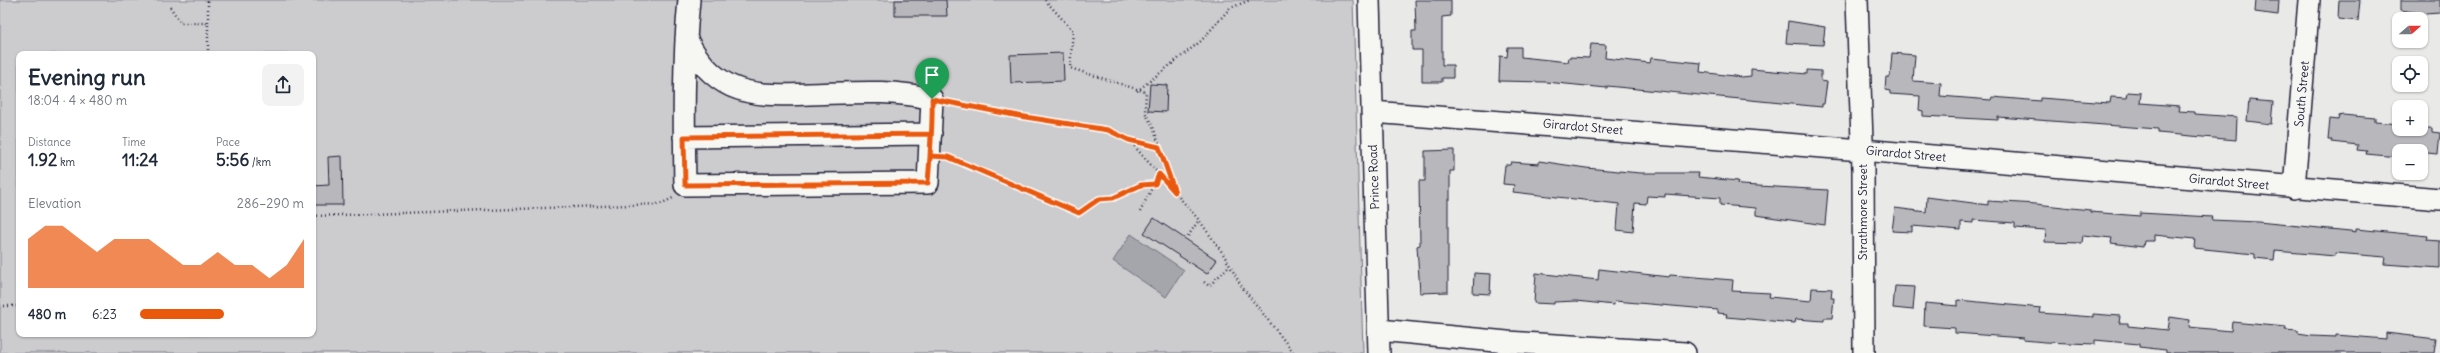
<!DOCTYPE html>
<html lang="en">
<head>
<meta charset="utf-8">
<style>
  body { margin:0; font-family:Delius,sans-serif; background:#f2f2f3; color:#1f2937; height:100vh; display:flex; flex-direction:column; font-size:15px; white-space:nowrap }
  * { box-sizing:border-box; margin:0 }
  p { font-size:13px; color:#747a83 }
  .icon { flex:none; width:22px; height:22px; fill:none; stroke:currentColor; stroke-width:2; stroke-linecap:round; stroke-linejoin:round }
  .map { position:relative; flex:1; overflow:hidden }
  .panel { position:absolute; left:16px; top:51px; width:300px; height:286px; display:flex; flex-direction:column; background:#fff; border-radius:8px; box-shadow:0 1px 3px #0004 }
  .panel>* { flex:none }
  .needle { width:26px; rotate:70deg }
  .fabs { position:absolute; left:2392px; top:12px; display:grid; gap:8px }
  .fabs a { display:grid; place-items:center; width:36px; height:36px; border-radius:8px; background:#fff; box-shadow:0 1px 3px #0004; font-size:20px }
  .pin { position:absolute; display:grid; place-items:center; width:34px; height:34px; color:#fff; margin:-41px -17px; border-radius:50% 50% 50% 0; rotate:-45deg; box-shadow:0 0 4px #0007 }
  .pin .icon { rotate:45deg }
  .round { display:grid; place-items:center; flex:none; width:42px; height:42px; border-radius:8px; background:#f2f2f3 }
  .headline { display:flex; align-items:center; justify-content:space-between; height:68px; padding:0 12px }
  h1 { font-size:22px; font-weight:700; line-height:30px }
  .figures { display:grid; grid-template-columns:repeat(3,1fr); gap:6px; height:68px; padding:4px 12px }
  .figures div { display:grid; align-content:center }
  .figures b { font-size:17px; font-weight:700 }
  .figures small { font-size:11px; font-weight:400 }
  .figures p { font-size:11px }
  .chart { height:112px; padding:8px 12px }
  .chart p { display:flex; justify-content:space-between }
  .chart svg { width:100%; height:72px; margin-top:4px; fill:#ea580c; opacity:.7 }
  ul { padding:0 12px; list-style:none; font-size:13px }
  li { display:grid; grid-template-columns:64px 48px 1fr; align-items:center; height:30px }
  li i { height:10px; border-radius:5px; background:#ea580c }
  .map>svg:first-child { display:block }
</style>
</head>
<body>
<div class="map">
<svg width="2440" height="353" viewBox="0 0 2440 353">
  <rect width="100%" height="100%" fill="#e9e9e7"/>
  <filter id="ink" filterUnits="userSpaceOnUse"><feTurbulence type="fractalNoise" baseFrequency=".025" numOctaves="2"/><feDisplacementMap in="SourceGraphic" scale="8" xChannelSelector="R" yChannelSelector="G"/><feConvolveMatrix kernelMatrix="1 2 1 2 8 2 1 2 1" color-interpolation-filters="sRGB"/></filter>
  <g filter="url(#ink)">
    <path fill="#ccccce" stroke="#777784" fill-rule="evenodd" d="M0,0H1353L1363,353H0ZM19,54H313V334H19Z"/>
    <path fill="#a5a5ac" stroke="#71717f" d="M1131,234L1184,270L1166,297L1113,261Z"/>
    <path fill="#b8b8bc" stroke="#22223b" d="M895,0H946L947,16H895Z
      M1415,0H1451V16L1442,17V65H1453V78H1442V82H1422V50H1412V31H1416Z
      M2256,0H2279L2278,15L2255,12Z
      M2339,0H2360L2358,21L2338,19Z
      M2401,0H2440V13L2425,14L2401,10Z
      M1788,21L1825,27L1823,45L1786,43Z
      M1591,44L1606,45L1605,58L1650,63L1651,58L1701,63L1700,72L1742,77L1751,76V69L1807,74V70L1821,71V81L1827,82L1824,104H1822V107L1607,86V88L1546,82L1499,81L1500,56L1507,57L1508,47H1521V57L1568,62L1569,57L1589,58Z
      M1063,53L1064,81L1011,83L1010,55Z
      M1892,53L1915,55L1913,81L1941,83L1940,96L1991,100L1992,97L2040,101V98L2110,103L2111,97L2127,98L2128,92L2141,93L2140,103L2180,106L2179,111L2194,112V114L2237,117L2236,140L2158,133V129L1998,117V120L1923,116V111L1919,110L1920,96L1890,94V91L1885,90L1886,77H1890Z
      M1150,84L1167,85L1166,112L1148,111Z
      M2249,100L2273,102L2271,124L2247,121Z
      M2343,115L2375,118V122L2399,124V129L2432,128V132L2440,133L2438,154L2399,150V157L2366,154L2367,151L2357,150L2358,145L2331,142L2332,140H2328L2330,119L2338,120L2339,116Z
      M1454,150V171H1450V199H1448V292L1420,293L1417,246L1420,245L1419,181H1425V151Z
      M342,156L343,205H313V186L329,185L328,157Z
      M1539,161L1586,168L1640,173H1699L1698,177L1738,181L1737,184L1741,185L1828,190L1825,225L1756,215V208L1720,205V198L1665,194V197L1647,196L1646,204L1635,203L1633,232L1617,230L1619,204L1513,192L1514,185L1503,184L1505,165H1510L1511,162L1539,164Z
      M1927,197L1988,205V201L2036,204L2090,210V212L2140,216V213L2212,217L2211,220L2258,222L2350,231L2356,232V229L2428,236L2427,240L2440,241V268L2384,264L2385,257L2336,253L2335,256L2275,251L2274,260L2255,258V254L2194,248L2195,239L2154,235V241H2144L2143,247L2111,243L2112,238L2083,235L2082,243L2045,242L2046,230L2015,228V223L1973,220V223L1961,222V230L1912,226V232L1892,231L1895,208L1926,212Z
      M1154,218L1217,260L1207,274L1144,233Z
      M1599,269L1669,277L1670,275L1733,280L1732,291L1770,293L1769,297L1811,301L1812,288L1832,289L1831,298H1834L1832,318H1824V321L1796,319L1795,323L1726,317L1727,314L1718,313V310L1615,301L1614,305L1576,301L1554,302V304L1534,303L1536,273L1598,280Z
      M1474,273L1491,274L1490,294L1473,293Z
      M1895,286L1915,287L1913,310L1893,308Z
      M1958,300L2041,308L2040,313L2093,317V314L2120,316L2119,323H2128V326L2168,330L2170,317L2190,320L2189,327L2231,331L2232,322L2286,327L2285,330L2298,331V334L2311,336L2336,337V335L2386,339V333L2436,339L2434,353H2166V350L2139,347V344L2095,340V344L2045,342L2023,340V338L1955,333V328L1924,326L1925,303L1958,306Z"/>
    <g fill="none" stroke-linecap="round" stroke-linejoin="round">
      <defs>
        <path id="minor" d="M1369,0L1379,353
          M1857,0L1863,169L1864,353
          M686,38C696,58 710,76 731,86C755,97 783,95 809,94C850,93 892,89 932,99L928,183L685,185C684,124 683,61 689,0
          M1372,112L1862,150L2440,199
          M684,137L931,134
          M2294,188L2309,0
          M1379,330L1507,342L1685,353"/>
      </defs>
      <use href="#minor" stroke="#22223b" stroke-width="24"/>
      <path stroke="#22223b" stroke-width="2.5" stroke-dasharray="1 3" stroke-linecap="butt" d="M1045,0L1073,31L1070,68L1146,92L1145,112L1153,127L1175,190
        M170,7L181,23H208
        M208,54V0
        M1137,91L1201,41L1230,8L1250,0
        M950,101L1019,116L1108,130L1129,140L1199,220L1222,252L1242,287L1294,353
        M1130,140L1159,147
        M948,157L1079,213L1099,199L1113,198L1141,185L1155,184
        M1140,212L1159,174
        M313,216L660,204L673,198
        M1188,236L1199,220
        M1204,282L1209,286L1230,265
        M0,306H19"/>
      <use href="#minor" stroke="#f6f6f2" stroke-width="21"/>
    </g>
  </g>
  <g fill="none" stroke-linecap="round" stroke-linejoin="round" filter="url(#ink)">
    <defs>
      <path id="route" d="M932,99C933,127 930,155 928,183L685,185L684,137L931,134L930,156L948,157L1079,213L1099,199L1113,198L1141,185L1155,184L1159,174L1175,192L1159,147L1129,140L1108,130L1019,116L932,99"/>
    </defs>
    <use href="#route" stroke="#fff" stroke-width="8"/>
    <use href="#route" stroke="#ea580c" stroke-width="5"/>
  </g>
  <g text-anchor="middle" stroke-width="3" stroke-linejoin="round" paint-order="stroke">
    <g font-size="12" fill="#22223b" stroke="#f6f6f2">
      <text transform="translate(2302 94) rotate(-85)" y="4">South Street</text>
      <text transform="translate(1583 127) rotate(5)" y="4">Girardot Street</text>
      <text transform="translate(1906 154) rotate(5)" y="4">Girardot Street</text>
      <text transform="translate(1374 177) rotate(-92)" y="4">Prince Road</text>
      <text transform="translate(2229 182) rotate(5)" y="4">Girardot Street</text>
      <text transform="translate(1863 212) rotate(-90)" y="4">Strathmore Street</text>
    </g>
  </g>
</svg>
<div class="fabs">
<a><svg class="needle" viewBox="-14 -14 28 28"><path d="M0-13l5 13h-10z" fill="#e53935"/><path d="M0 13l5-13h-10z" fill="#747a83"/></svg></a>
<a><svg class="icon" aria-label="locate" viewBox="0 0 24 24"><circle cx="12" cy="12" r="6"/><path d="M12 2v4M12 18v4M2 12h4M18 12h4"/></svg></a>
<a>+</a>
<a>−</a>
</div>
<div class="pin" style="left:932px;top:99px;background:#1e9e55"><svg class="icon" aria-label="arrive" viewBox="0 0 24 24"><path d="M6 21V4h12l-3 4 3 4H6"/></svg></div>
<section class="panel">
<div class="headline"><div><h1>Evening run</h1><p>18:04 · 4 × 480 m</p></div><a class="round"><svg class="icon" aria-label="share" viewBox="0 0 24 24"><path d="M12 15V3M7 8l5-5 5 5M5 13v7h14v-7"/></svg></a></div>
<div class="figures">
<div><p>Distance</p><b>1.92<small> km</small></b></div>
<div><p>Time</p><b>11:24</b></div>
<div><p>Pace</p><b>5:56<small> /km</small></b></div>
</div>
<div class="chart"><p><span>Elevation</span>286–290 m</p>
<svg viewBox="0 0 160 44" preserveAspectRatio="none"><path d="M0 44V14L10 6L20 6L30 14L40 22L50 14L60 14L70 14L80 22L90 30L100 30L110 22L120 30L130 30L140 38L150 30L160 14V44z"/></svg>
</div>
<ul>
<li><b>480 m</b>6:23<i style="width:51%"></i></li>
</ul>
</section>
</div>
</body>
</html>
